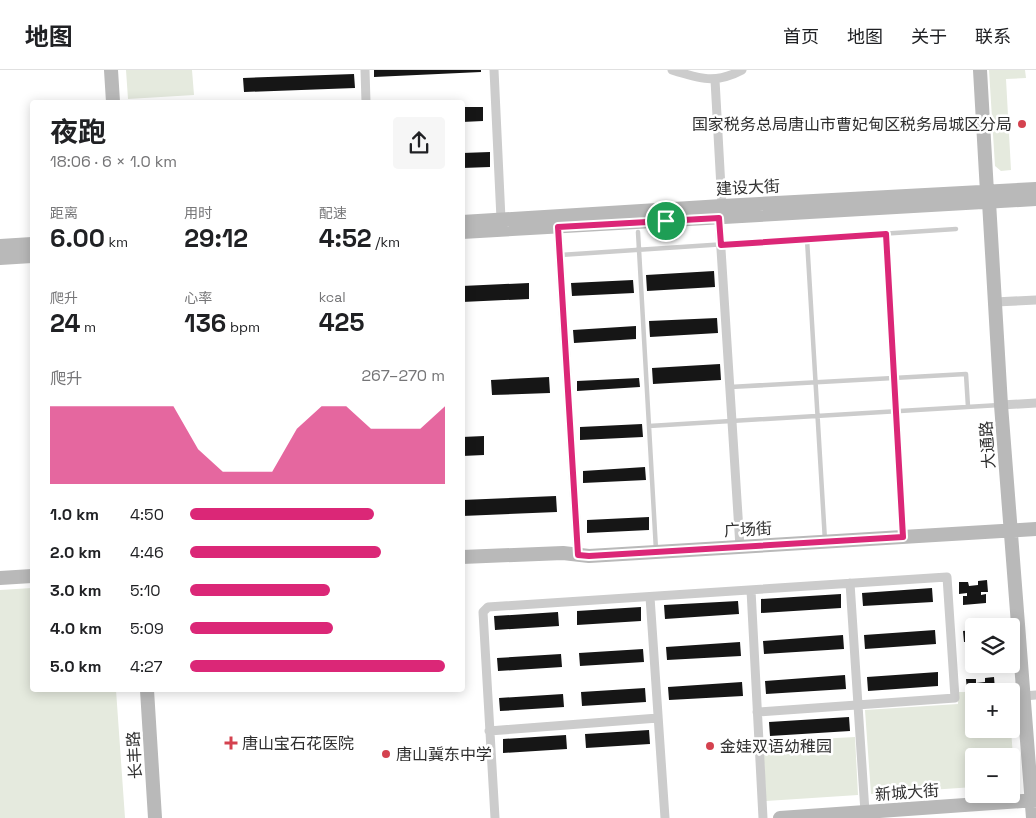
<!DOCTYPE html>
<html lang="zh">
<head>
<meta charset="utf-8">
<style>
  body { margin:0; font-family:"Space Grotesk","Noto Sans SC",sans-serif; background:#f6f6f6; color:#202124; height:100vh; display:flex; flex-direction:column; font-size:19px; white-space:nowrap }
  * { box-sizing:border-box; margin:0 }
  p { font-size:16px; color:#757577 }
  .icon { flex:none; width:28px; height:28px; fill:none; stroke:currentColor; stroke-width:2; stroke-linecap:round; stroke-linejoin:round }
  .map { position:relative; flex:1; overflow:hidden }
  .drawer { position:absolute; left:30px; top:30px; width:435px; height:592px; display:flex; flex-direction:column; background:#fff; border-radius:5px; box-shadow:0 2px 12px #0003 }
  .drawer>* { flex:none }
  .tools { position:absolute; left:965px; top:548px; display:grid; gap:10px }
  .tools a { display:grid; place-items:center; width:55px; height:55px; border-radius:5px; background:#fff; box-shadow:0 2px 12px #0003; font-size:25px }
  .pin { position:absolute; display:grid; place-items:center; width:42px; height:42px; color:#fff; margin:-21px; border:2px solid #fff; border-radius:50%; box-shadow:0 1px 5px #0007 }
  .round { display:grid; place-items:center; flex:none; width:52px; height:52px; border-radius:5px; background:#f6f6f6 }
  .overview { display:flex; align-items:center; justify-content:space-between; height:85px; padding:0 20px }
  h1 { font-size:28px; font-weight:700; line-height:38px }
  .figures { display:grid; grid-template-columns:repeat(3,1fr); gap:8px; height:85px; padding:5px 20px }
  .figures div { display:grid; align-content:center }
  .figures b { font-size:25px; font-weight:700 }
  .figures small { font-size:14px; font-weight:400 }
  .figures p { font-size:14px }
  .chart { height:140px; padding:10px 20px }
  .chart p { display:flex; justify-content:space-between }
  .chart svg { width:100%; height:90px; margin-top:5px; fill:#db2777; opacity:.7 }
  ul { padding:0 20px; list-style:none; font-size:16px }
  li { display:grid; grid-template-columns:80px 60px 1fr; align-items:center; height:38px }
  li i { height:12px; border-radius:6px; background:#db2777 }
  header { display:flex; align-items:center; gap:30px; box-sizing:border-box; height:70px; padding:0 25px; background:#fff; border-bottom:1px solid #e0e0e0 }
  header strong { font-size:24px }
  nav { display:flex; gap:28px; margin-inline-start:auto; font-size:18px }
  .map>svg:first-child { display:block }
</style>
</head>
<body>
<header>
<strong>地图</strong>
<nav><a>首页</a><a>地图</a><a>关于</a><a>联系</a></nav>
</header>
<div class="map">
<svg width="1036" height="748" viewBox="0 0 1036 748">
  <rect width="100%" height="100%" fill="#fff"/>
  <path fill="#e5eade" d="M126,0H192L194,25L128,29Z
    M989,0H1025L1026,8L1006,9L1011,100L1001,101L995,96Z
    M32,518V620H116L125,748H0V520Z
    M958,622H969L970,637H974V659H1011L1014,701L1011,704V686H974V717L871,724L865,640L958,634Z
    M855,667L858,725L766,731L763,672Z"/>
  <path fill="#161616" d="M374,0H481V2L374,7Z
    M354,4L355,18L244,22L243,8Z
    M462,37H483V51L462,52Z
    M490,82V97L462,98V83Z
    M714,201L715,217L647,221L646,205Z
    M633,210L634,223L572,226L571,213Z
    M529,213V229L462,232V216Z
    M717,248L718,263L650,267L649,251Z
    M636,256V269L574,273L573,260Z
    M720,294L721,310L653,314L652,298Z
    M549,307L550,323L492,325L491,310Z
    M639,308L640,317L577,321V311Z
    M642,354L643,367L580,370V357Z
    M484,366V385L462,386V367Z
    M645,397L646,410L583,413V401Z
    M556,426L557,442L462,446V430Z
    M649,447V460L587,463V450Z
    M987,510L988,522H981V525L986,524V533L963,535V526H967V523L959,524V512H968L969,516L978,515V511Z
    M932,518L933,532L863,536L862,523Z
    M841,524V538L761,543V529Z
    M738,531L739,544L665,549L664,535Z
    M641,537V551L577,555V541Z
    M558,542L559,556L495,560L494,546Z
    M935,560L936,574L865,579L864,565Z
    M973,560L974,583H968L967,574H971V572H964L963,561Z
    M843,565L844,579L764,584L763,571Z
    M740,572L741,586L667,590L666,577Z
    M643,579L644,592L580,596L579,583Z
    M561,584L562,597L498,601L497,588Z
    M938,602V616L868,621L867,607Z
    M845,605L846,619L766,624L765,611Z
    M994,607L995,619L988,620V621H967L966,609H976V613L985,612V608Z
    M742,612L743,626L669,630L668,617Z
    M645,618L646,632L582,636L581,622Z
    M970,623H974V631L971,632Z
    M563,624L564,637L500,641L499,628Z
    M849,647L850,661L770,666L769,652Z
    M649,660L650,674L586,678L585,664Z
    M566,665L567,679L503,683V669Z"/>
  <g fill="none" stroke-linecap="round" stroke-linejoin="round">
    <path stroke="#ccc" stroke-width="4.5" d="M638,162L656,480
      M886,164L903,464
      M807,169L825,471
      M560,185L956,159
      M730,317L966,304L968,337
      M649,356L1000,335"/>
    <path stroke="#ccc" stroke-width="9" d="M365,0L366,32
      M494,0L501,149
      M672,0C700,9 716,14 742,0
      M715,10L722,136
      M719,148L740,477
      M558,157L578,485
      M995,232L1036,230
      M1001,335L1036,333
      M850,513L865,742
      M751,520L763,748
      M650,527L665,748
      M1024,626L1036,625
      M489,661L658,648
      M495,748L483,542L488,537L947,507L955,628L757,642"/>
    <path stroke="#b9b9b9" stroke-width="14" d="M111,0L113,32
      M980,0L987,122L989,132L1001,335L1033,748
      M462,152L722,136L1036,119
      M462,162L1036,129
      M0,176L32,174
      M0,188L32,186
      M462,487L563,483L589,486L1036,459
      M0,508L32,506
      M147,620L155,748
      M780,748L1036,730"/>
  </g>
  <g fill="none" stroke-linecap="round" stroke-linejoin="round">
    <defs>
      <path id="route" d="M719,148L721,175L886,164L903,467L589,486L578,485L558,157Z"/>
    </defs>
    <use href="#route" stroke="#fff" stroke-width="10"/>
    <use href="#route" stroke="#db2777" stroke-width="6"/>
  </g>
  <g fill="#d4424f" stroke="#fff" stroke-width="2">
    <circle cx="1022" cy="54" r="5"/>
    <path d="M228.5 665.5h5v5h5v5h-5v5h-5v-5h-5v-5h5z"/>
    <circle cx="710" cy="676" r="5"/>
    <circle cx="386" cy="684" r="5"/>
  </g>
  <g text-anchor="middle" stroke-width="5" stroke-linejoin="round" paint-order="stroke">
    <g font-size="16" fill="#2f2f2f" stroke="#fff" text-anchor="start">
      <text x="1012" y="60" text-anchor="end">国家税务总局唐山市曹妃甸区税务局城区分局</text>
      <text x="242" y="679">唐山宝石花医院</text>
      <text x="720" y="682">金娃双语幼稚园</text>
      <text x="396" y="690">唐山冀东中学</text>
    </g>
    <g font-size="16" fill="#2f2f2f" stroke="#fff">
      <text transform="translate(748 117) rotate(-3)" y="6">建设大街</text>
      <text transform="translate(987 375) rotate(-94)" y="6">大通路</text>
      <text transform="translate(748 459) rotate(-3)" y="6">广场街</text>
      <text transform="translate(134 685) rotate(-93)" y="6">长丰路</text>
      <text transform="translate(907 722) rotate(-4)" y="6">新城大街</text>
    </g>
  </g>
</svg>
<div class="tools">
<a><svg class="icon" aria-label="layers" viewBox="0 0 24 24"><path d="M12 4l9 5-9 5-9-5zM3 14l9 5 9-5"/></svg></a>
<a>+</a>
<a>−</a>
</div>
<div class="pin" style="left:666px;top:151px;background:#1e9e55"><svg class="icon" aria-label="arrive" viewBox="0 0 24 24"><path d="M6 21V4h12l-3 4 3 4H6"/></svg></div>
<section class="drawer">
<div class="overview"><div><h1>夜跑</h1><p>18:06 · 6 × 1.0 km</p></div><a class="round"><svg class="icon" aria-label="share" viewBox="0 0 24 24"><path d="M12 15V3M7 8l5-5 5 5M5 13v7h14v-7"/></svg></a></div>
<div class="figures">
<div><p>距离</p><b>6.00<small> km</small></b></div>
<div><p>用时</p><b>29:12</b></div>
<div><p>配速</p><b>4:52<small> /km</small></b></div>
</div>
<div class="figures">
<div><p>爬升</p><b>24<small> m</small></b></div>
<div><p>心率</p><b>136<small> bpm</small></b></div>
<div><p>kcal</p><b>425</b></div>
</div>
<div class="chart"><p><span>爬升</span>267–270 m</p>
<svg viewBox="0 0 160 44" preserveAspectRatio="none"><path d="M0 44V6L10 6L20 6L30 6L40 6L50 6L60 27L70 38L80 38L90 38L100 17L110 6L120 6L130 17L140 17L150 17L160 6V44z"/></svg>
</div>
<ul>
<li><b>1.0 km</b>4:50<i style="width:72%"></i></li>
<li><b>2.0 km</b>4:46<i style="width:75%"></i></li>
<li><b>3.0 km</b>5:10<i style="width:55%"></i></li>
<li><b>4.0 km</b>5:09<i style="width:56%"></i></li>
<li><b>5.0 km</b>4:27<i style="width:100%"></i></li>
</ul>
</section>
</div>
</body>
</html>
